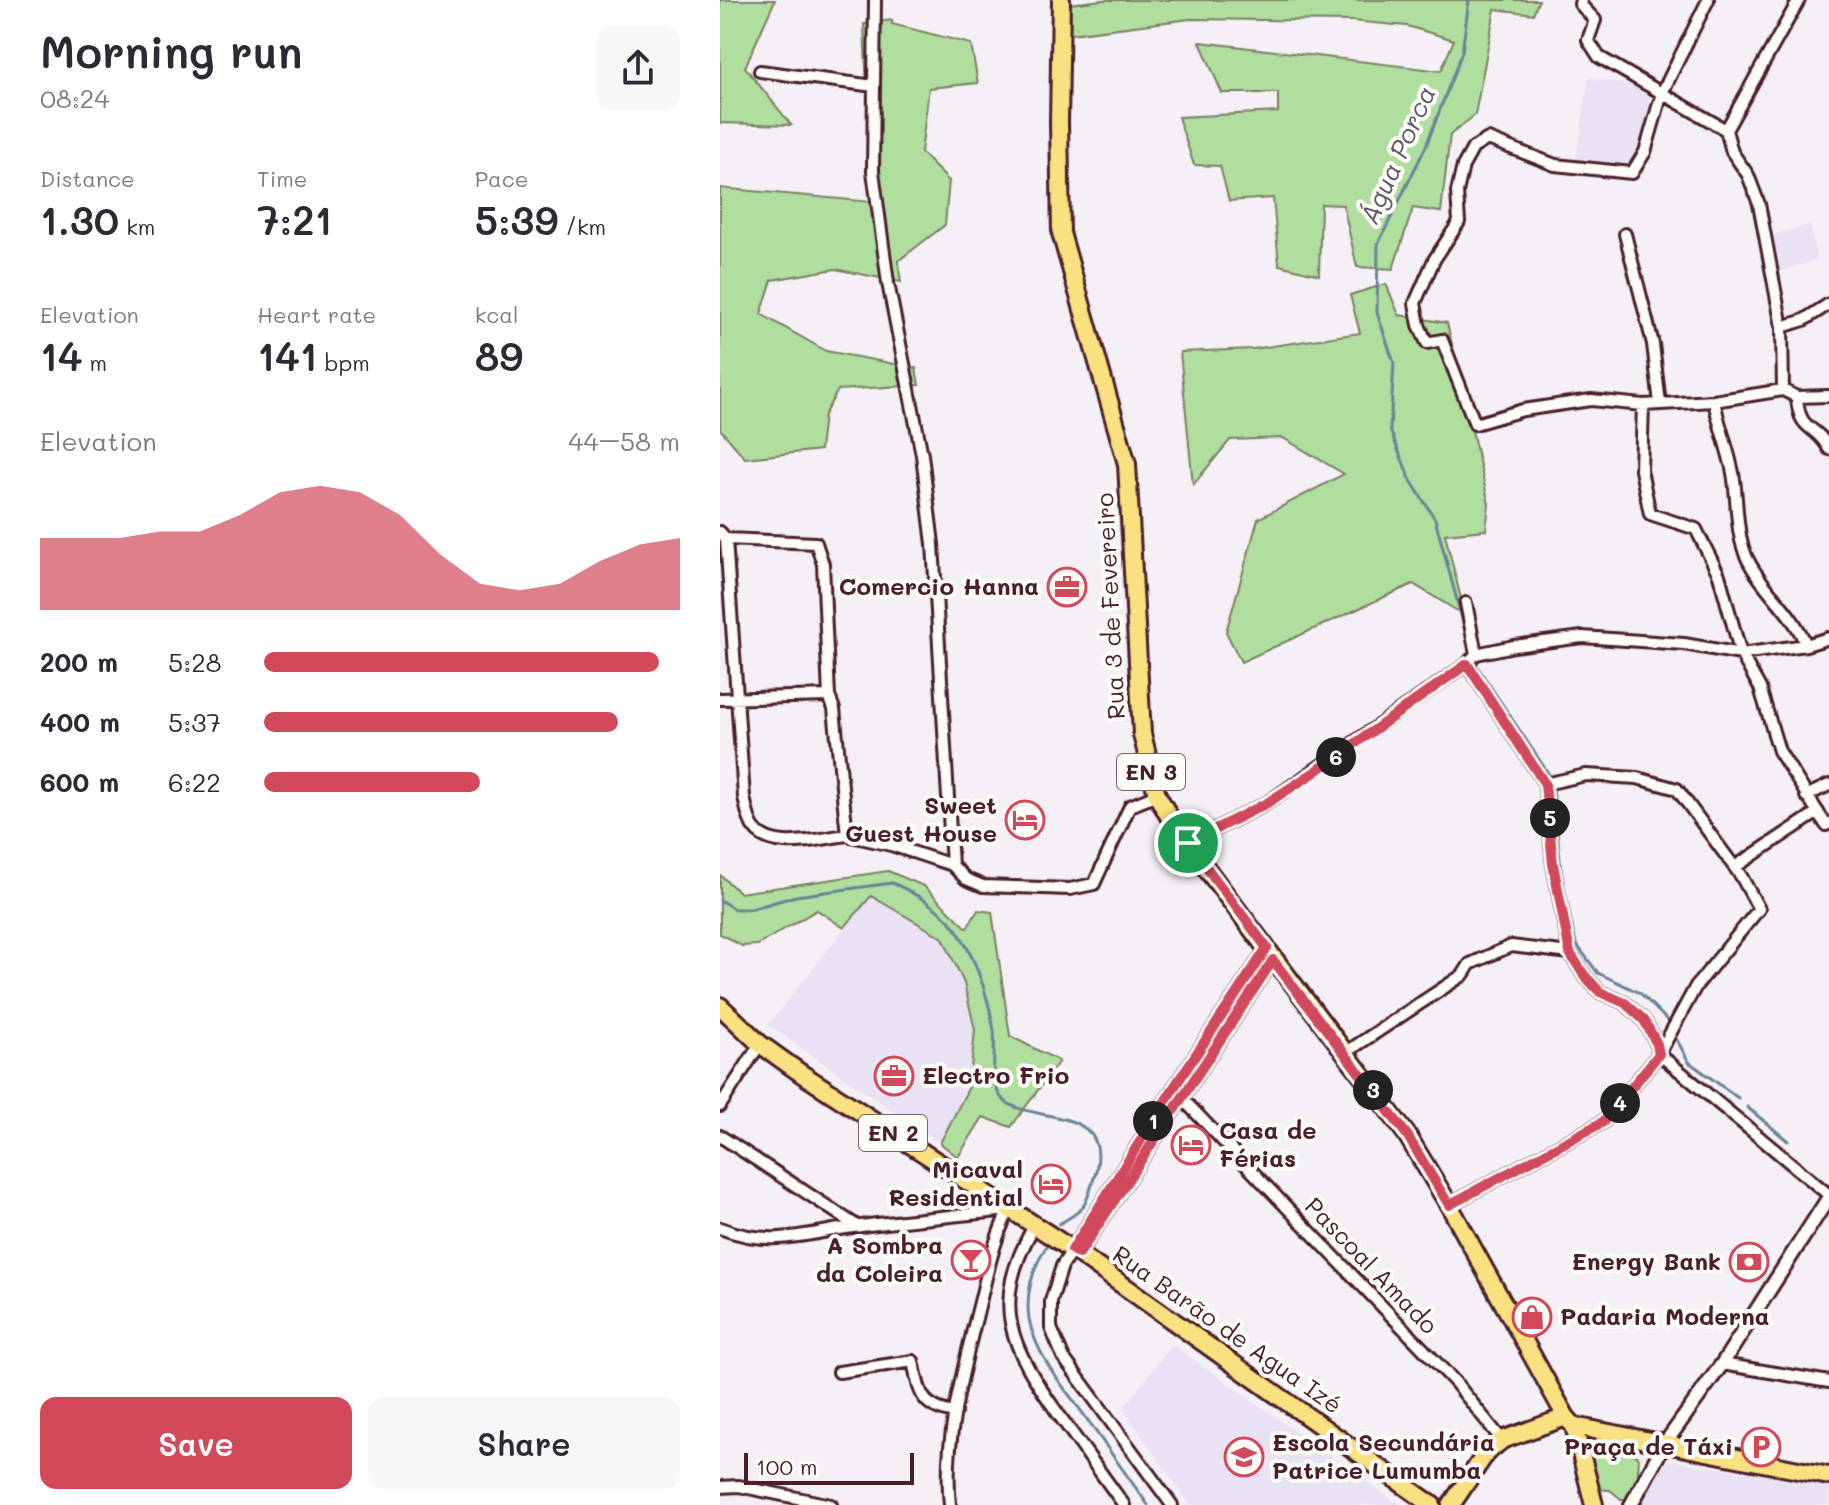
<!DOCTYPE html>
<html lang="en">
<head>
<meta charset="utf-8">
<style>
  body { margin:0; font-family:Mali,sans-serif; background:#f7f7f7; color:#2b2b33; height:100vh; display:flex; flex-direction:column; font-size:30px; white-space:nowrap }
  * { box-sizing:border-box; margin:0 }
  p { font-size:26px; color:#7c7c81 }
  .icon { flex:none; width:44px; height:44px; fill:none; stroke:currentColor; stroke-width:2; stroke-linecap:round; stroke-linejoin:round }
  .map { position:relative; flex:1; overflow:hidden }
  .panel { display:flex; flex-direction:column; background:#fff; width:720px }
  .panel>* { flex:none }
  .scale { position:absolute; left:24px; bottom:20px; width:170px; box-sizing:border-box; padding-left:8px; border:4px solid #4a1f2b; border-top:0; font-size:22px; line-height:28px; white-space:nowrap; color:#4a1f2b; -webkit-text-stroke:6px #fdfcf7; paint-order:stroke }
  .pin { position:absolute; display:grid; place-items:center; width:68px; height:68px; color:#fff; margin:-34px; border:4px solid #fff; border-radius:50%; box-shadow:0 2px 8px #0007 }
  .km { position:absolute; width:40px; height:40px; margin:-20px; border-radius:50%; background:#222; color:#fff; font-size:22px; line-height:40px; text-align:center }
  .round { display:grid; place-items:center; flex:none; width:84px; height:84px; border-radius:16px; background:#f7f7f7 }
  .headline { display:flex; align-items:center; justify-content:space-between; height:136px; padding:0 40px }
  h1 { font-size:44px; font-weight:600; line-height:60px }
  .figures { display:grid; grid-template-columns:repeat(3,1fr); gap:12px; height:136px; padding:8px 40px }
  .figures div { display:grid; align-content:center }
  .figures b { font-size:40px; font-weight:600 }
  .figures small { font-size:22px; font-weight:400 }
  .figures p { font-size:22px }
  .chart { height:224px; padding:16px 40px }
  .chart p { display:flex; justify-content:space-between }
  .chart svg { width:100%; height:144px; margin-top:8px; fill:#d1495b; opacity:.7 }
  .action { display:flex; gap:16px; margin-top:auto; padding:16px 40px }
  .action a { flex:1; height:92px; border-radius:16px; background:#d1495b; color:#fff; font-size:32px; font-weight:600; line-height:92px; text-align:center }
  .action a+a { background:#f7f7f7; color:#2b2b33 }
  ul { padding:0 40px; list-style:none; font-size:26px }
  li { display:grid; grid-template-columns:128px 96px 1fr; align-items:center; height:60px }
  li i { height:20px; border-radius:10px; background:#d1495b }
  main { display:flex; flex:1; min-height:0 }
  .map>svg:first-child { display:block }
</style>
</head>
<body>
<main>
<section class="panel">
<div class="headline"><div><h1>Morning run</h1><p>08:24</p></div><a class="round"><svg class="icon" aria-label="share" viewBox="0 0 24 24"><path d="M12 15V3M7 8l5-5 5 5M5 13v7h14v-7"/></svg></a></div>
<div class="figures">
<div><p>Distance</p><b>1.30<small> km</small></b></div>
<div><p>Time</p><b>7:21</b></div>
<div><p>Pace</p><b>5:39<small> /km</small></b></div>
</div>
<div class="figures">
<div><p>Elevation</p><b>14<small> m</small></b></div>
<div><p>Heart rate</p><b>141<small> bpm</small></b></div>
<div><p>kcal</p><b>89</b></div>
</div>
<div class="chart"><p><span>Elevation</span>44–58 m</p>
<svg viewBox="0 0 160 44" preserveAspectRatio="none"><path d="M0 44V22L10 22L20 22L30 20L40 20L50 15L60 8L70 6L80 8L90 15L100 27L110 36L120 38L130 36L140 29L150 24L160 22V44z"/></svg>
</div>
<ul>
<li><b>200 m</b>5:28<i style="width:95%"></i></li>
<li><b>400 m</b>5:37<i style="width:85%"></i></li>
<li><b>600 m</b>6:22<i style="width:52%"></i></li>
</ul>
<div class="action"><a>Save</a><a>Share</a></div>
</section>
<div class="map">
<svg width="1109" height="1505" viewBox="0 0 1109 1505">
  <rect width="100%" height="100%" fill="#f4f0f6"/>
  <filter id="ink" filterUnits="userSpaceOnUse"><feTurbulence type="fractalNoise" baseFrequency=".0125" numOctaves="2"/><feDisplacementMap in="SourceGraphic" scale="16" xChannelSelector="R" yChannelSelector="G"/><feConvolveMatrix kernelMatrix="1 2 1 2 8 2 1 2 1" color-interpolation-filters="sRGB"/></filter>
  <g filter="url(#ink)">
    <path fill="#e9e2f4" d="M869,78L931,88L917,174L855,164Z
      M1090,225L1097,260L1060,271L1051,235Z
      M151,896L223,938L244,983L255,1030L249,1087L220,1143L48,1025Z
      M452,1344L680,1505H470L403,1409Z
      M947,1460L1109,1484V1505H920Z"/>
    <path fill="#afde9e" stroke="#7c7e64" stroke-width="2" d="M0,0H55L25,67L71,125L0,123Z
      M383,0H819L813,14L775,9L755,115L730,135L721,212L693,208L673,269L637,267L623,205L601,204L599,275L559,265L553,198L509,201L500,166L474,165L458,117L558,112V93H502L480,42L721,71L734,40L687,26L631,21L470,19L350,34L349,4Z
      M172,20V24L251,44L258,83L209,88L201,153L229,181L225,225L178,261L181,282L115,269L52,280L41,314L106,351L196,368L199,385L118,390L104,415L100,450L25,458L0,429V188L152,202L144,24Z
      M666,284L679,315L727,323L769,504L766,530L725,534L744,611L736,610L693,584L521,662L506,632L538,519L624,474L563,438L510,440L473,485L460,352L533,349L640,333L630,295Z
      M168,871L204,886L247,928L258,910L272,912L290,1036L339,1061L291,1127L263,1117L238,1157L220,1143L249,1087L255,1030L244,983L223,938L151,896L124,928L97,910L37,945L22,946L0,934V875L20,893Z
      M884,1445L910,1451L919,1458L917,1485L907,1499H901L890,1490L874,1489L867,1459L869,1450Z"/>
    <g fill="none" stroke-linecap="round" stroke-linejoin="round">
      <path stroke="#6a8398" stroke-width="3" d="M749,645L715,519L690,479L670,430L674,363L657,313L658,244L706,146L742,52L749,0
        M756,665L830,776
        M833,788L842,882
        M843,888L856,944L878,973L920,993L949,1022
        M0,900L14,909H31L76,896L172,883C193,891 222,910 236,929C255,956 269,998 274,1031C276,1051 270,1073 278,1092C292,1129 400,1096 374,1178C365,1207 366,1209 339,1224
        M953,1033L969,1062L1018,1098
        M1027,1107L1068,1141
        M328,1244C313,1267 305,1291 309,1319C316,1356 343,1386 364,1415C385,1445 407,1475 428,1505"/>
      <defs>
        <path id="minor" d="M155,0L153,171L168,283L202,455L213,544L232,865L246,879L263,886L350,889L374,884L410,806L437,795
          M861,0L860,4L875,20L868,40L879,57L1006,130
          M988,0L942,93L925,152L912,173L835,165L768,139L753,148L743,166L737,192L739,222L714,260L695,303L699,325L707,343L722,340L755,424L803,410L871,400L923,405L994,401L1063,390L1077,397L1109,396
          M40,71L154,86
          M1006,130L1012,152L1028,175L1039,204L1062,327L1063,390
          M1006,130L1079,0
          M905,234L933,344L940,404
          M1062,327L1084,320L1109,304
          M1077,397C1079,434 1096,423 1109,449
          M994,401C999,426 1008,448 1013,473C1018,500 1015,532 1027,558C1042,590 1073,611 1086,645
          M923,405L921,470L930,514L976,529L999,575L1021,654L1040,688L1059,751L1106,825L1109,823
          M0,532L6,539L96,543L103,564L109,696
          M6,539L24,797C26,806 28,820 34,828C53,853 100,838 127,835
          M746,603L756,654
          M747,664L825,784L833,864L850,953L864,975L880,992L905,1003L924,1020L937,1044L939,1054L1109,1195
          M0,699L109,696L114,709L127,835L171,845L232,865
          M1086,796L1109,785
          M468,843L547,803L747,664L756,654L794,646L862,637L964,644L1021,654L1086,645L1109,638
          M1015,867L1098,812
          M625,1053L743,975L750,964L791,946L850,953
          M453,1089L735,1382L782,1440
          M0,1106L40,1044
          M0,1136L137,1226
          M729,1205L883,1122L939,1054L976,986L1039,909L1021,876L957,789L917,778L866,775L825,784
          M314,1226C269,1306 290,1346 339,1415C361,1445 382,1475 404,1505
          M0,1228C54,1249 87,1232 141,1226C190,1220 240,1215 289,1210
          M359,1254L553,960
          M1002,1364L1109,1382
          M119,1372L193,1361C200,1392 199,1407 235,1413
          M0,1487L19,1486L111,1505
          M230,1505C223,1441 243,1371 258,1310C267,1275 273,1241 289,1210
          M452,1505L343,1357L331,1328V1301L342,1266L453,1089L547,948"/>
        <path id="tertiary" d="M911,1505L943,1446L1002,1364L1109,1197"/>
        <path id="primary" d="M341,0L339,122L341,233L407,464L422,734L437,795L455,827L687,1135L729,1205L846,1417L854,1426L874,1505
          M0,1006L40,1044L82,1074L359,1254L712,1505
          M854,1426L1109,1476
          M731,1505L766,1453L782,1440L846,1417"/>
      </defs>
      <use href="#minor" stroke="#4a1f2b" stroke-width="16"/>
      <use href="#tertiary" stroke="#4a1f2b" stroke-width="18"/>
      <use href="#primary" stroke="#4a1f2b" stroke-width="22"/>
      <use href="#minor" stroke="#fdfcf7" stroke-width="10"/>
      <use href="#tertiary" stroke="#fdfcf7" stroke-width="12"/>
      <use href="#primary" stroke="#f9e181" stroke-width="16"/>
    </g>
  </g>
  <g fill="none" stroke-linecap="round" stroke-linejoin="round" filter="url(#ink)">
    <defs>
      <path id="route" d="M747,664L825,784L833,864L850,953L864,975L880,992L905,1003L924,1020L937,1044L939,1054L883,1122L729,1205L687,1135L553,960L359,1254L352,1250L453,1089L547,948L468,843L547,803L595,772Z"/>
    </defs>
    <use href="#route" stroke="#fff" stroke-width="16"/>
    <use href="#route" stroke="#d1495b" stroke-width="10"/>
  </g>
  <defs>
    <symbol id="office-ring" viewBox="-11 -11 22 22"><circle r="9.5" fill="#fdfcf7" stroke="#d1495b" stroke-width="1.5"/><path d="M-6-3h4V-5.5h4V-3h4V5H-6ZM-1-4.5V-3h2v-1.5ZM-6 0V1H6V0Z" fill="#d1495b"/></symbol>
    <symbol id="hotel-ring" viewBox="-11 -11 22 22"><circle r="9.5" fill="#fdfcf7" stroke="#d1495b" stroke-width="1.5"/><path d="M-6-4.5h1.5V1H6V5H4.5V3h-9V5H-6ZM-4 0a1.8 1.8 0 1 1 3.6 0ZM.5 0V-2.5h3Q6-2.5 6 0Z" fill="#d1495b"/></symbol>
    <symbol id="bar-ring" viewBox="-11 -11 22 22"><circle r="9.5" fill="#fdfcf7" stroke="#d1495b" stroke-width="1.5"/><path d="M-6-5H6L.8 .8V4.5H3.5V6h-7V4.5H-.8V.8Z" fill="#d1495b"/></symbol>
    <symbol id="bank-ring" viewBox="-11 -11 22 22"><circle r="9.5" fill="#fdfcf7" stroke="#d1495b" stroke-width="1.5"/><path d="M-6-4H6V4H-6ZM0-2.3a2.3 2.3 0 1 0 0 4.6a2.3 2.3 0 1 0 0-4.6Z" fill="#d1495b"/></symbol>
    <symbol id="shop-ring" viewBox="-11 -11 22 22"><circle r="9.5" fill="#fdfcf7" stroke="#d1495b" stroke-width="1.5"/><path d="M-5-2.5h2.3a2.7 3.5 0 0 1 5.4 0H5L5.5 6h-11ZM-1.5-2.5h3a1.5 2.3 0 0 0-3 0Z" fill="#d1495b"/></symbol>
    <symbol id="parking-ring" viewBox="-11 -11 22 22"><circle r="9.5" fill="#fdfcf7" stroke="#d1495b" stroke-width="1.5"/><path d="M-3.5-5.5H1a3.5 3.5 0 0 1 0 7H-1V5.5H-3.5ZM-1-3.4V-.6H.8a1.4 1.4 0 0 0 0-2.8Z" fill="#d1495b"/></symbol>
    <symbol id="school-ring" viewBox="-11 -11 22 22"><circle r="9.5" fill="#fdfcf7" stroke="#d1495b" stroke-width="1.5"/><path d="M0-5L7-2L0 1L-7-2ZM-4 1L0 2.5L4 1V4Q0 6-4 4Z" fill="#d1495b"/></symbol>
  </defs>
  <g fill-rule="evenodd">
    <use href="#office-ring" x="325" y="565" width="44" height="44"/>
    <use href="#hotel-ring" x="283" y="798" width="44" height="44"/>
    <use href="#office-ring" x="152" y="1054" width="44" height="44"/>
    <use href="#hotel-ring" x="449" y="1123" width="44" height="44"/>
    <use href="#hotel-ring" x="309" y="1162" width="44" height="44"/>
    <use href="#bar-ring" x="229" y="1238" width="44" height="44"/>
    <use href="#bank-ring" x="1007" y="1240" width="44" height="44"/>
    <use href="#shop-ring" x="790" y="1295" width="44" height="44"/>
    <use href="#parking-ring" x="1019" y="1425" width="44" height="44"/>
    <use href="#school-ring" x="502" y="1435" width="44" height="44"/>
  </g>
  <g text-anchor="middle" stroke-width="8" stroke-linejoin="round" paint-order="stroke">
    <g fill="#fdfcf7" stroke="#806168" stroke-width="2">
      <rect x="397" y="754" width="68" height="36" rx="6"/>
      <rect x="139" y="1115" width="68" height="36" rx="6"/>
    </g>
    <g font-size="22" font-weight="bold" fill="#4a1f2b">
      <text x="431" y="780">EN 3</text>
      <text x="173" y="1141">EN 2</text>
    </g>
    <g font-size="24" font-weight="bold" fill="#4a1f2b" stroke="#fdfcf7" text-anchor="end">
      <text x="319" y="595">Comercio Hanna</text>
      <text x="277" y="814">Sweet<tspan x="277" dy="28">Guest House</tspan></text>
      <text x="202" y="1084" text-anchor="start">Electro Frio</text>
      <text x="499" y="1139" text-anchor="start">Casa de<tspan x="499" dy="28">Férias</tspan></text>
      <text x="303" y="1178">Micaval<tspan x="303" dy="28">Residential</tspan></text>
      <text x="223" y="1254">A Sombra<tspan x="223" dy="28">da Coleira</tspan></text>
      <text x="1001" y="1270">Energy Bank</text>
      <text x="840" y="1325" text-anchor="start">Padaria Moderna</text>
      <text x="552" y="1451" text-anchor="start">Escola Secundária<tspan x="552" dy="28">Patrice Lumumba</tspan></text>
      <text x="1013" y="1455">Praça de Táxi</text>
    </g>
    <g font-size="24" fill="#4a1f2b" stroke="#fdfcf7">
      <text transform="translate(391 606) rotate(-93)" y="8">Rua 3 de Fevereiro</text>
      <text transform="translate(651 1266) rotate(46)" y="8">Pascoal Amado</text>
      <text transform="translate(507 1330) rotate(35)" y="8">Rua Barão de Agua Izé</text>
    </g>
    <g font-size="26" font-style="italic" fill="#5d596b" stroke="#fdfcf7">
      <text transform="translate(678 155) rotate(-66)" y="9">Água Porca</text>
    </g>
  </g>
</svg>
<div class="scale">100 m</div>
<div class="pin" style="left:468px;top:843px;background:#1e9e55"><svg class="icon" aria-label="arrive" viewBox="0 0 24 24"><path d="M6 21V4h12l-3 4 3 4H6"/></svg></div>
<b class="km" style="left:433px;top:1121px">1</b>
<b class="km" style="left:653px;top:1090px">3</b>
<b class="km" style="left:900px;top:1103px">4</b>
<b class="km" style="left:830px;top:818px">5</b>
<b class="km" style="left:616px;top:757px">6</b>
</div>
</main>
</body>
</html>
